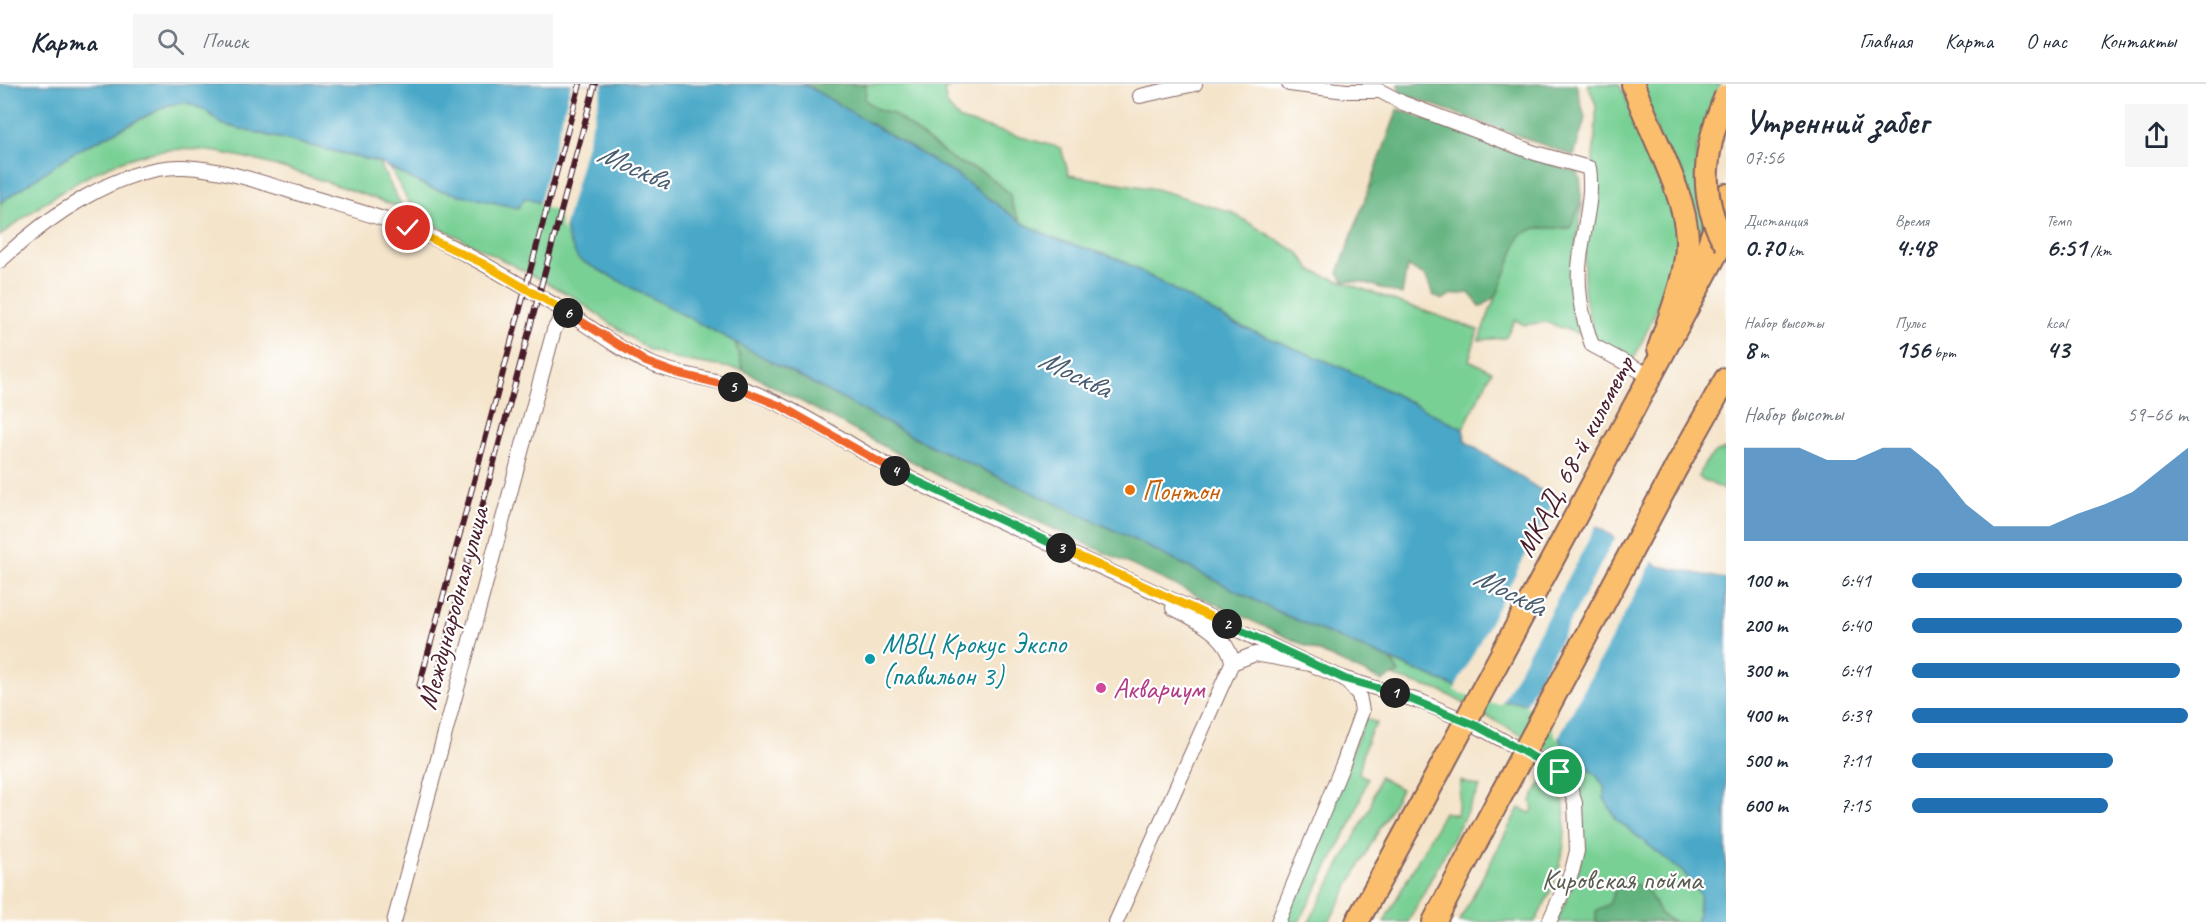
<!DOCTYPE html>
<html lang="ru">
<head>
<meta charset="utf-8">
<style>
  body { margin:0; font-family:Caveat,sans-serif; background:#f6f6f7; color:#1f2937; height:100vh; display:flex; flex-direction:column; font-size:22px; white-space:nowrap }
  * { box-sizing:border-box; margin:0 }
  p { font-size:20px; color:#747a83 }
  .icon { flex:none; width:33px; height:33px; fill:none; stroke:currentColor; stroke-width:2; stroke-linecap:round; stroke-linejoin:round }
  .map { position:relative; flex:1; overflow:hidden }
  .drawer { display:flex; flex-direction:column; background:#fff; width:480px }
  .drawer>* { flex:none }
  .pin { position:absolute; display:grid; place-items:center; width:51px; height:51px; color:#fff; margin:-26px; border:3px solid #fff; border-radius:50%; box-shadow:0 2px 6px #0007 }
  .km { position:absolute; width:30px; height:30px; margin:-15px; border-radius:50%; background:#222; color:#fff; font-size:16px; line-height:30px; text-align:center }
  .round { display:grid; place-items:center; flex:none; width:63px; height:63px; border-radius:0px; background:#f6f6f7 }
  .overview { display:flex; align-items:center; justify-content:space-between; height:102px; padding:0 18px }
  h1 { font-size:33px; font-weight:700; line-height:45px }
  .metrics { display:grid; grid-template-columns:repeat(3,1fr); gap:9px; height:102px; padding:6px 18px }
  .metrics div { display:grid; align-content:center }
  .metrics b { font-size:26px; font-weight:700 }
  .metrics small { font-size:16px; font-weight:400 }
  .metrics p { font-size:16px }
  .chart { height:168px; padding:12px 18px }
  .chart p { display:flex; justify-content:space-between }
  .chart svg { width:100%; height:108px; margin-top:6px; fill:#1f6fb2; opacity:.7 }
  ul { padding:0 18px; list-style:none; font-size:20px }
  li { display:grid; grid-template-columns:96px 72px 1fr; align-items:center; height:45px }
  li i { height:15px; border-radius:8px; background:#1f6fb2 }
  header { display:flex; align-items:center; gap:36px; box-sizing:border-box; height:84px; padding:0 30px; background:#fff; border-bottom:2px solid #e0e1e3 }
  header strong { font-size:28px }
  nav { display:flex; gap:33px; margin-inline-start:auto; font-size:21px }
  .search { width:420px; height:54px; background:#f6f6f7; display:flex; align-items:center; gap:15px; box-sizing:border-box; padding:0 21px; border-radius:0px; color:#747a83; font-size:22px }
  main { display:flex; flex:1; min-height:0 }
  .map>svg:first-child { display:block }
</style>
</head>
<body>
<header>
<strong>Карта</strong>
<div class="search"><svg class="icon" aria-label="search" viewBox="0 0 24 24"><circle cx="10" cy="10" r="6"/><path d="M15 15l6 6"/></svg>Поиск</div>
<nav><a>Главная</a><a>Карта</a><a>О нас</a><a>Контакты</a></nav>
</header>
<main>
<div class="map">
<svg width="1726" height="838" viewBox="0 0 1726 838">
  <rect width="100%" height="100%" fill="#fff"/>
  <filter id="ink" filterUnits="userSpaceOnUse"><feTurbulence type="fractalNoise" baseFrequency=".0167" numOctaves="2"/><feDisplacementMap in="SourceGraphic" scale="12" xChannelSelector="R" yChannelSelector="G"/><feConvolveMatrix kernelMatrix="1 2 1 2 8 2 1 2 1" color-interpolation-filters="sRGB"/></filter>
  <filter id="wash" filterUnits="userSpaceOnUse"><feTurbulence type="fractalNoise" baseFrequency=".008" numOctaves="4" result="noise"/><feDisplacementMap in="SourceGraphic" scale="24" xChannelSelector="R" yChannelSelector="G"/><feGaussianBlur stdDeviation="1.35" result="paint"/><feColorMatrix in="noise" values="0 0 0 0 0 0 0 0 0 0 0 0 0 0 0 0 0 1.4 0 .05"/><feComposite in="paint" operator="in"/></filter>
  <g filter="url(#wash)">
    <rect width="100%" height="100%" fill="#f4e4ca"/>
    <path fill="#79d095" stroke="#627860" stroke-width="1.5" d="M866,0H958L944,6L947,21L960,36L1061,64L1069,91L1156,105L1231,128L1299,169L1312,187L1478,246L1469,276L1492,287L1463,345L1343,284L1235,240L1119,175L1052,154L1021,138L1013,124L1009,109L984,89L955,77L892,29L877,25L865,16Z
      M1588,0H1619L1666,98L1680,144L1676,183L1635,273L1629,275L1594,257L1584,208V184L1596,38V21Z
      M1640,0H1720L1697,64L1696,101L1704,138L1695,160Z
      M185,18L205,26L221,40L378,78L403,124C340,104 233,59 169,66C107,72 48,114 0,152V119L73,69L168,21Z
      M390,84L430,104L518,124L525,114L560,125L578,175L735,258L743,286L675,275L647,265L570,211L416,131Z
      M1583,117L1573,176L1570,223L1580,250L1545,238L1525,241L1515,236L1505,254L1479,256L1519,151L1536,144H1570Z
      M1726,365V407L1698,393C1704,379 1710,369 1726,365Z
      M1391,576L1487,616L1526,619L1549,628L1583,680L1596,691L1604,702V714L1617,736L1685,790L1700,810L1697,838H1556C1577,793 1588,774 1581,723C1579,706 1578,694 1570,678L1443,608L1392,592L1399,589Z
      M1365,634L1377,639C1365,655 1363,671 1359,690L1368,694L1352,737L1299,838H1285Z
      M1548,686C1561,695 1563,709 1564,723C1569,767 1556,800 1535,838H1459L1519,724L1530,729L1533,726L1531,717Z
      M1379,693L1401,705L1329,838H1309L1370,724Z
      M1461,697L1480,703L1408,838H1384L1444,728L1457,731Z"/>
    <path fill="#62b27e" stroke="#566854" stroke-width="1.5" d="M801,0H866L865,16L877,25L892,29L955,77L984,89L997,99L1009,109L1013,124L1021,138L955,90Z
      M1398,0H1576L1585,34L1574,72L1400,9Z
      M1398,25L1537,76L1578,88C1586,110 1579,124 1570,144H1536L1520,151L1497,211L1481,223L1469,209L1450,211L1442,216L1433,211L1426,193L1407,182L1402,211L1363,198L1344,197L1338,189Z
      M735,258L923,358L1118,448L1287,532L1391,576L1399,589L1382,597L939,392L743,286Z
      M1620,794L1647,805L1660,830L1674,838H1596V827L1609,820Z"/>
    <path fill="#48a8c7" stroke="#496479" stroke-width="1.5" d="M0,0H801L811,4L955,90L1021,138L1052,154L1119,175L1235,240L1343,284L1463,345L1466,358L1658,482L1726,495V838H1697L1700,810L1685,790L1617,736L1604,714V702L1596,691L1564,667L1549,628L1526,619L1487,616L1287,532L1118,448L923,358L578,175L568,155L560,125L525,114L518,124L430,104L378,78L221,40L205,26L185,18L168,21L73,69L0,119Z"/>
    <path fill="#f4e4ca" d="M571,0H603L563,149L557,127L539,121Z
      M1557,412L1598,438L1501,620L1487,619L1454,606Z
      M1617,450L1654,475L1557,656L1547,630L1525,622Z"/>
  </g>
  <g filter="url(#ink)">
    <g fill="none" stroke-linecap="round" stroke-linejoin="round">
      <defs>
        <path id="minor" d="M1289,0L1346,7H1380L1403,19L1535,69L1589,84C1594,118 1581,150 1579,185C1577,212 1583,236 1592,261L1650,292
          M1140,12L1195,0
          M0,177C45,135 119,81 184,83C223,85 260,98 297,109C346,124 396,136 442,158C481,177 519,200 556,222C587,239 616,265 649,279C681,293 716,294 747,306C812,331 870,376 933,406C1058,465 1185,520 1310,580
          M1232,579L1255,570L1310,580L1345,595L1422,618L1477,642L1560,688L1570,704L1575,719L1577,767L1572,787L1549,838
          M394,838L554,246L565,227
          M1116,838L1232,579C1230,552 1195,535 1173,524
          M1278,838L1343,680L1362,627L1359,611L1345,595"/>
        <path id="primary" d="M1633,0C1648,45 1686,108 1687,155C1688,191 1670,231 1659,265
          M1700,186L1726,111"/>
        <path id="trunk" d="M1633,325L1726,151
          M1677,382L1726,295
          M1357,838L1423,717
          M1434,838L1501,711"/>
      </defs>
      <use href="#minor" stroke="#866463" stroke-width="16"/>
      <use href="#primary" stroke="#866463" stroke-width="26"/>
      <use href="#trunk" stroke="#866463" stroke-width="26"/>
      <use href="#minor" stroke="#fff" stroke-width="14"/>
      <use href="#primary" stroke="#fabe6d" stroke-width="22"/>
      <use href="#trunk" stroke="#fabe6d" stroke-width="22"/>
      <defs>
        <path id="rail" d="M419,603L580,0
          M433,607L595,0"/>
      </defs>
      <use href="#rail" stroke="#4a1f2b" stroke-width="6"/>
      <use href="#rail" stroke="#fff" stroke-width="4" stroke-dasharray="11" stroke-linecap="butt"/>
      <defs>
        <path id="primary-bridge" d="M1726,12C1705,61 1696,113 1726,160"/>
        <path id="trunk-bridge" d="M1501,711L1677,382
          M1423,717L1633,325"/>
      </defs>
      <use href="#primary-bridge" stroke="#866463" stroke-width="26" stroke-linecap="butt"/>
      <use href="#trunk-bridge" stroke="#866463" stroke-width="26" stroke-linecap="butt"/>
      <use href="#primary-bridge" stroke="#fabe6d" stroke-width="22"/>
      <use href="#trunk-bridge" stroke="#fabe6d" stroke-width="22"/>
    </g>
  </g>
  <g fill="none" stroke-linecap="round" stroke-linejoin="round" filter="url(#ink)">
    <defs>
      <path id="split-1" d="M1395,609L1477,642L1560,688"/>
      <path id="split-2" d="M1227,540L1345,595L1395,609"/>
      <path id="split-3" d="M1061,464L1227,540"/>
      <path id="split-4" d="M895,387L1061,464"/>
      <path id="split-5" d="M733,303L781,322L895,387"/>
      <path id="split-6" d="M568,229L646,278L676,289L733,303"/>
      <path id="split-7" d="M408,144L482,179L568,229"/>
    </defs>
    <use href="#split-1" stroke="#fff" stroke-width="12"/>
    <use href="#split-2" stroke="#fff" stroke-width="12"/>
    <use href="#split-3" stroke="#fff" stroke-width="12"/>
    <use href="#split-4" stroke="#fff" stroke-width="12"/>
    <use href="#split-5" stroke="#fff" stroke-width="12"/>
    <use href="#split-6" stroke="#fff" stroke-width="12"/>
    <use href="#split-7" stroke="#fff" stroke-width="12"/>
    <use href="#split-1" stroke="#22a559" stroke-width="8"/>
    <use href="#split-2" stroke="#22a559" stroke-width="8"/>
    <use href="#split-3" stroke="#f5b400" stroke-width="8"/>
    <use href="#split-4" stroke="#22a559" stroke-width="8"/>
    <use href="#split-5" stroke="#f0652b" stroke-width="8"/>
    <use href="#split-6" stroke="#f0652b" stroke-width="8"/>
    <use href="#split-7" stroke="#f5b400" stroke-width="8"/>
  </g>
  <circle fill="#e8710a" stroke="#fff" stroke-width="2" cx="1130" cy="406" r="6"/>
  <circle fill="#0f9aa8" stroke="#fff" stroke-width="2" cx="870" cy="575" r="6"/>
  <circle fill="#d1479c" stroke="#fff" stroke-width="2" cx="1101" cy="604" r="6"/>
  <g text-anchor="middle" stroke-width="4.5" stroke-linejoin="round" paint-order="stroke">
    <g font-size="28" fill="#4a1f2b" stroke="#fff">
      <text transform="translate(1574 372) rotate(-62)" y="10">МКАД, 68-й километр</text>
      <text transform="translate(452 524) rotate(-75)" y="10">Международная улица</text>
    </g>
    <g font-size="28" fill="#c56008" stroke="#fff" text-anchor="start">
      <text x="1142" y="416">Понтон</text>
    </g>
    <g font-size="28" fill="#0d838f" stroke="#fff" text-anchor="start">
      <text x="882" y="569">МВЦ Крокус Экспо<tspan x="882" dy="32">(павильон 3)</tspan></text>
    </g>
    <g font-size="28" fill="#b23c85" stroke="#fff" text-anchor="start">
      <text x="1113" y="614">Аквариум</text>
    </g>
    <g font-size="28" fill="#5a5d50" stroke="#fff">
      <text x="1622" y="805">Кировская пойма</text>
    </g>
    <g font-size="30" font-style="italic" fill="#495d71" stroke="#fff">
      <text transform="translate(634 82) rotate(24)" y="10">Москва</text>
      <text transform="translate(1075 289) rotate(26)" y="10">Москва</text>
      <text transform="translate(1510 507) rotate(27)" y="10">Москва</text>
    </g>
  </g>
</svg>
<div class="pin" style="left:1560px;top:688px;background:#1e9e55"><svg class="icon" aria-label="arrive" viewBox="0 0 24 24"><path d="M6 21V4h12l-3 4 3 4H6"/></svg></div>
<div class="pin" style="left:408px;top:144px;background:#d93025"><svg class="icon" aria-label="check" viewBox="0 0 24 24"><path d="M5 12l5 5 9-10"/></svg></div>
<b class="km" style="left:1395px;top:609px">1</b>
<b class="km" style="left:1227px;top:540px">2</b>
<b class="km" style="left:1061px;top:464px">3</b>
<b class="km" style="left:895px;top:387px">4</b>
<b class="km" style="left:733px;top:303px">5</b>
<b class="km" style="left:568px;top:229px">6</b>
</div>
<section class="drawer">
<div class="overview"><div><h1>Утренний забег</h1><p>07:56</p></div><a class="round"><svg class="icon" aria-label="share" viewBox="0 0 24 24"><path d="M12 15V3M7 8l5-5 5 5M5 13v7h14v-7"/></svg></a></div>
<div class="metrics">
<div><p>Дистанция</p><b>0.70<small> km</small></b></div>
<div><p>Время</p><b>4:48</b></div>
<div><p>Темп</p><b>6:51<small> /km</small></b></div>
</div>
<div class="metrics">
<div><p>Набор высоты</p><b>8<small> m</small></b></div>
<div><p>Пульс</p><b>156<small> bpm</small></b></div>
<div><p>kcal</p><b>43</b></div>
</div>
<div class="chart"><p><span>Набор высоты</span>59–66 m</p>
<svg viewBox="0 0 160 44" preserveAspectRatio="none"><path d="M0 44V6L10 6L20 6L30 11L40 11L50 6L60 6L70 15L80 29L90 38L100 38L110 38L120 33L130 29L140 24L150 15L160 6V44z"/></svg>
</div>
<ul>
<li><b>100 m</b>6:41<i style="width:98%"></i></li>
<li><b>200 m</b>6:40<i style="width:98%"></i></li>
<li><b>300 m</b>6:41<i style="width:97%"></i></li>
<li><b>400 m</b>6:39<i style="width:100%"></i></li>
<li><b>500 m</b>7:11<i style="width:73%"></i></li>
<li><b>600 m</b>7:15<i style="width:71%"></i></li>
</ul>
</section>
</main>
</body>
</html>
